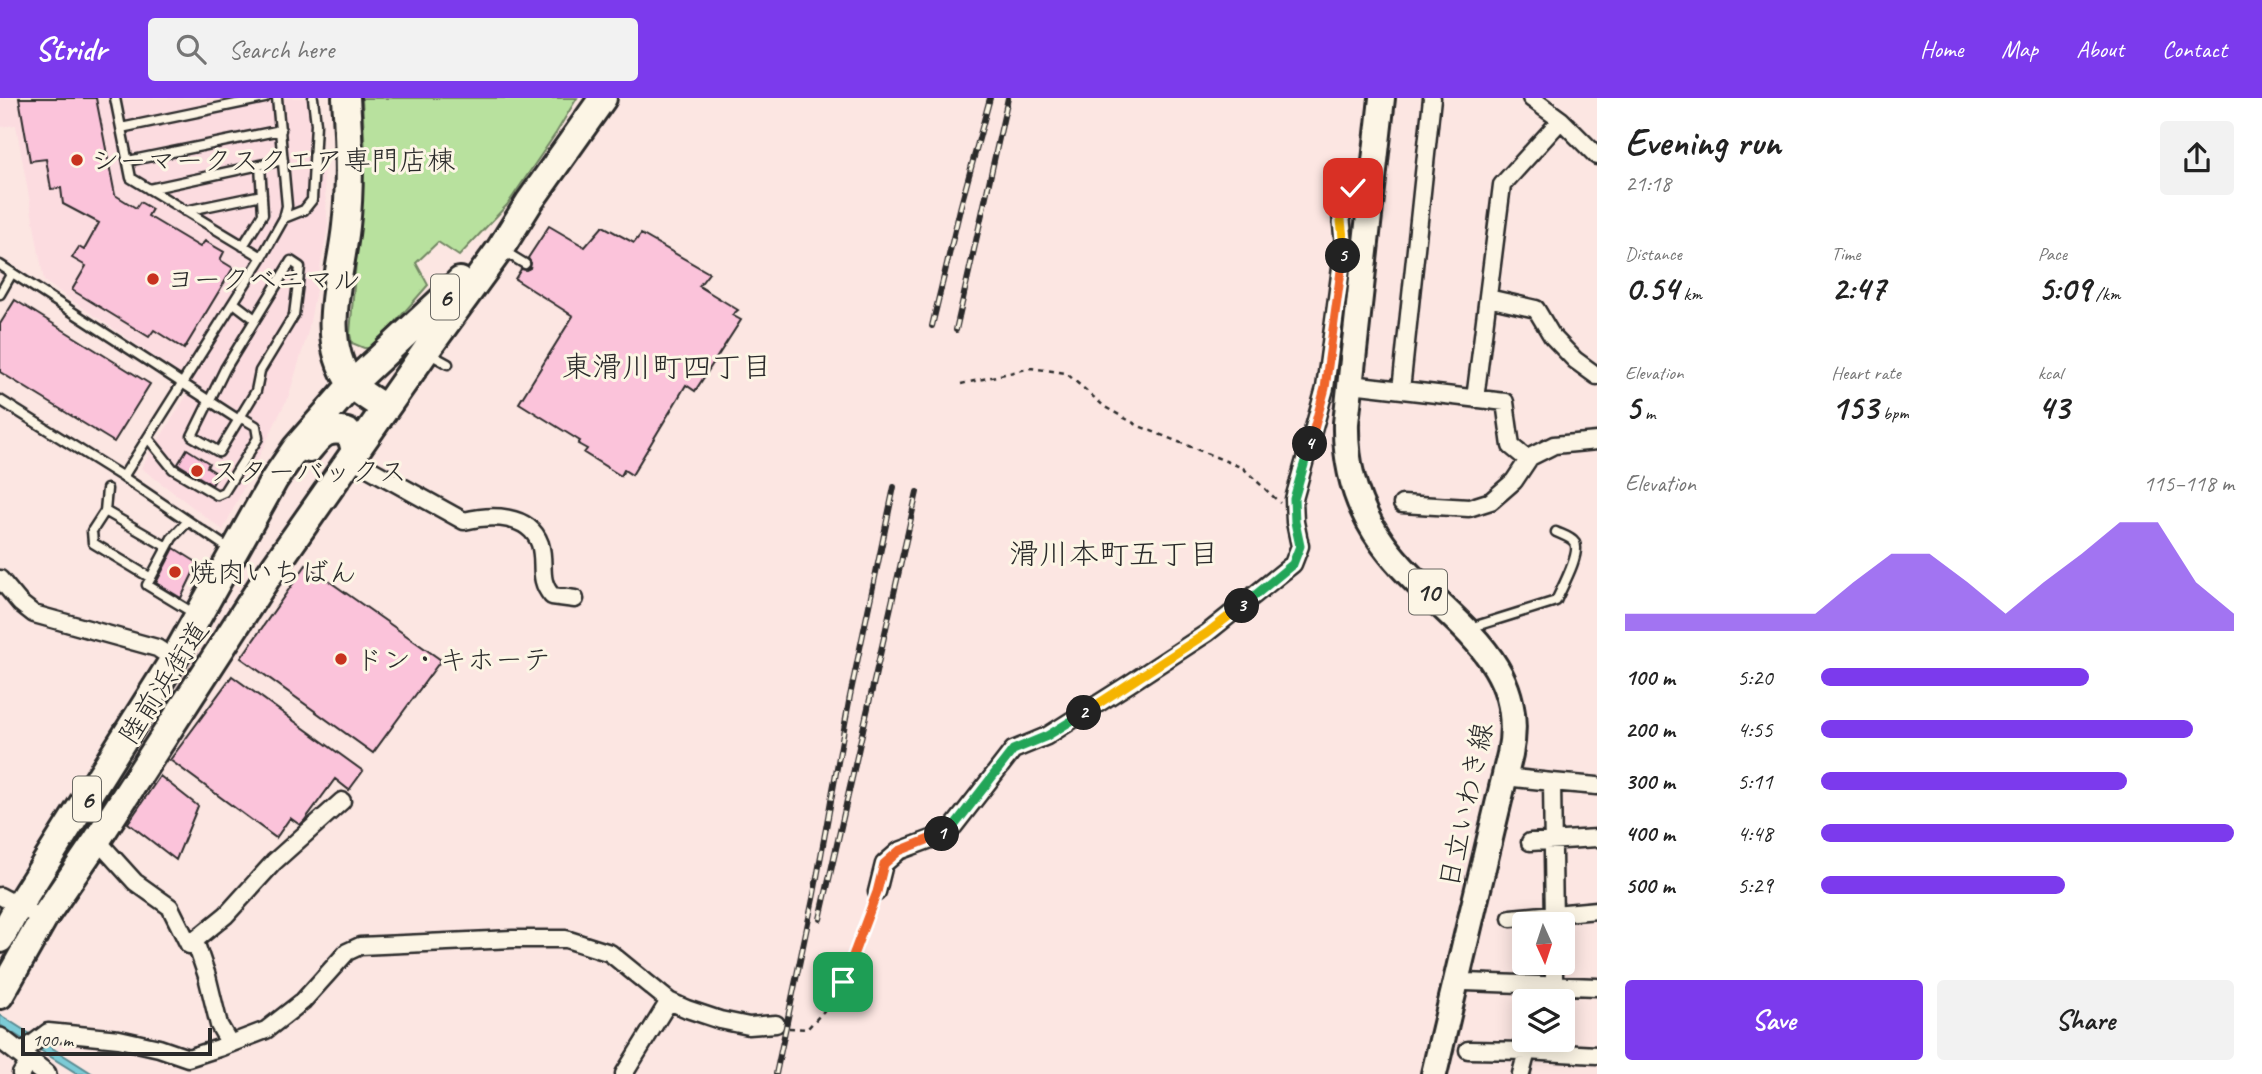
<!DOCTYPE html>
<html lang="en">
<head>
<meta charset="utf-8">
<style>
  body { margin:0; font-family:Caveat,"Klee One",sans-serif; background:#f2f2f2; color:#222; height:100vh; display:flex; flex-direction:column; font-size:26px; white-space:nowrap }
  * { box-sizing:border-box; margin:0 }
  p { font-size:23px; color:#767676 }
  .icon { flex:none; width:38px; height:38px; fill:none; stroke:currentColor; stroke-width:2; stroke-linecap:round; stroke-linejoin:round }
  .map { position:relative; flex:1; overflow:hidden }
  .side { display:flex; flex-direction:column; background:#fff; width:665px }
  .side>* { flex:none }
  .needle { width:46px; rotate:177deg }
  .tools { position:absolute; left:1512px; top:814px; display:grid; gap:14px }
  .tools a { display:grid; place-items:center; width:63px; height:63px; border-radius:7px; background:#fff; box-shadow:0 4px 18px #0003; font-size:35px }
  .scale { position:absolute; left:21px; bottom:18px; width:191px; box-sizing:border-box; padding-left:7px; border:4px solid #2b2b2b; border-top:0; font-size:19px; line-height:24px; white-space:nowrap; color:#2b2b2b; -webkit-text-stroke:5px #fcf5e5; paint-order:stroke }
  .pin { position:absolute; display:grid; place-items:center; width:60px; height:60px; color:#fff; margin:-30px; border-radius:14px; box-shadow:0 4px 10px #0006 }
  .km { position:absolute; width:35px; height:35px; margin:-18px; border-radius:50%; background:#222; color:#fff; font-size:19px; line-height:35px; text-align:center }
  .round { display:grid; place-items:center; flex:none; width:74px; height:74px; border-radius:7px; background:#f2f2f2 }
  .summary { display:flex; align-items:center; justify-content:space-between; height:119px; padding:0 28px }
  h1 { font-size:38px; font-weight:700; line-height:52px }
  .metrics { display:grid; grid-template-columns:repeat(3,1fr); gap:10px; height:119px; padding:7px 28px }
  .metrics div { display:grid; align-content:center }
  .metrics b { font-size:35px; font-weight:700 }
  .metrics small { font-size:19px; font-weight:400 }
  .metrics p { font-size:19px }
  .chart { height:196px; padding:14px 28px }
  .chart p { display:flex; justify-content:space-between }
  .chart svg { width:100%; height:126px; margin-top:7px; fill:#7c3aed; opacity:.7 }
  .primary-button { display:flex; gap:14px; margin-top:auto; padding:14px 28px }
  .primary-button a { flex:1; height:80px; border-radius:7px; background:#7c3aed; color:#fff; font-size:28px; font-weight:700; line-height:80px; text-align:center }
  .primary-button a+a { background:#f2f2f2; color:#222 }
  ul { padding:0 28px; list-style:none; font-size:23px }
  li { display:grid; grid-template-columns:112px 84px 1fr; align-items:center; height:52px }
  li i { height:18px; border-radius:9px; background:#7c3aed }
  header { display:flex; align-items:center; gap:42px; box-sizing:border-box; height:98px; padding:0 35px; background:#7c3aed; color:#fff }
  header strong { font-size:33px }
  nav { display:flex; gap:38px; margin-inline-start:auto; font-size:24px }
  .search { width:490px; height:63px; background:#f2f2f2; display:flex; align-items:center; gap:18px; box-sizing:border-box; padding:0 24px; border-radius:7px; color:#767676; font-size:26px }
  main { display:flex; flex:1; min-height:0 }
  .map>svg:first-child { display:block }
</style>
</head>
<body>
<header>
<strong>Stridr</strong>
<div class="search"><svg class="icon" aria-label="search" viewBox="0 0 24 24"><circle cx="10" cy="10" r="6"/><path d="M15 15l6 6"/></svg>Search here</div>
<nav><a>Home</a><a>Map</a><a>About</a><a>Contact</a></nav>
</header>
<main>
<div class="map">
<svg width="1597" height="976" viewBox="0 0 1597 976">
  <rect width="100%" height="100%" fill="#fce6e2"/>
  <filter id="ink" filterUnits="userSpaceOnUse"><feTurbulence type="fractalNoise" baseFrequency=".0143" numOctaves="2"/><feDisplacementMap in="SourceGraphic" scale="14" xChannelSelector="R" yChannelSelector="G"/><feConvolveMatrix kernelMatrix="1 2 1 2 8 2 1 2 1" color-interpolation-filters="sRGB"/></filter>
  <g filter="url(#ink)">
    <path fill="#fcdce0" d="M0,0H317L328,128L308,234L289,297L223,432L141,370L194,286L44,183L16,27L0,29Z"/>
    <path fill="#b8e19e" stroke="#728664" stroke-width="2" d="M362,0H577L556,35L507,107L459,158L438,144L416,165L428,187L373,250H364L352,245L350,236L365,55Z"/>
    <path fill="#7bcbd6" stroke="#5b8b92" stroke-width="2" d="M0,917L5,920L93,976H78L0,927Z"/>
    <path fill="#fbc3da" stroke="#2b2b2b" stroke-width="2" d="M19,0H96L115,97L136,110L140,104L152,111L148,118L200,149L205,143L224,154L220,162L233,170L184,251L154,232L149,239L72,192L86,168L72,160L79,149L84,152L99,125L63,106L61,90L51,91L46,61L30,63Z
      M549,128L585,149L603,128L634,145L641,136L709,175L699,188L738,212L732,217L741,222L695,293L686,287L632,377L624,372L621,378L584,355L587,351L578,346L580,343L519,305L573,218L515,181L521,171L526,172L530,170L531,165L528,160Z
      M15,202L150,286L114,344L0,274V226Z
      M187,351L209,365L207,369L218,376L212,387L178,366Z
      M174,450L198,465L181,500L156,485Z
      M306,467L441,562L373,655L241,560Z
      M232,578L363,673L349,692L335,681L304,723L300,727L290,720L276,740L170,662Z
      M160,678L198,708L176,762L128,725Z"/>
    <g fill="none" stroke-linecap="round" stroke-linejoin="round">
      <defs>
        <path id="service" d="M115,0L131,80L262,159
          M121,30L265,0
          M128,63L281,32
          M149,91L283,62
          M185,113L262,97
          M284,120L304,112L312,102L316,26L313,0
          M243,148L263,116L260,67
          M502,152L525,166
          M291,163L300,169L294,217L260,273L256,293L219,354L192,338L225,271Z
          M0,167L239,322
          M0,196L12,175
          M234,205L255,221
          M428,255L448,266
          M0,302L123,379L231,452
          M148,340L173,371L217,397L224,394L258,340L256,328L241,319
          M123,379L262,159L284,120L287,108L277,0
          M105,413L107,391
          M188,423L172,440L147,487L195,516
          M151,480L93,445L92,433L105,413L167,449
          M1471,533L1476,528L1556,503C1561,491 1581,456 1575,445C1571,439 1562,437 1556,434"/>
        <path id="minor" d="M1561,22L1597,58
          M1488,200L1536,211L1552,238L1575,262L1597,278
          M1351,286L1505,304L1511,348L1528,362
          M1401,292L1432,0
          M1475,301L1502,87L1561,22L1531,0
          M350,360L464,423C490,417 529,415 540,446C546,466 537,481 552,498L575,501
          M1402,406L1469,410L1491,403L1514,383L1530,359L1554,347L1597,343
          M0,481L20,505L34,516L157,550L174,561
          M1505,679L1552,684L1554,826
          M1552,684L1597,688
          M97,742L135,784L170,809L189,847L226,817L274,764L342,703
          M1530,744L1597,740
          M877,794L884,766L899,753L934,740L954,728L1013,652L1047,638L1129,586L1207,535L1293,466L1300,448L1295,424L1294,401L1325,290L1344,147L1340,107L1345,97L1353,90L1363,85H1373
          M0,798L43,821
          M1511,820L1597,812
          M195,843L207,878L219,927L230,946
          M1457,882L1465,884L1597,889
          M1552,903L1554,886V864
          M1468,952L1527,953
          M1543,954L1597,957
          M19,956L48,934L119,941L159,950L188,960L219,950L266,932L303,903L347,854L360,848L513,841H566L610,855L669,903L687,911L720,922L749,928L776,926
          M21,976L29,964
          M624,976L669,903
          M1521,976L1527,953L1543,954L1545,942"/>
        <path id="tertiary" d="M0,940L46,976"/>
        <path id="primary" d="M1382,0L1346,325C1345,370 1357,410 1383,446C1434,517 1531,555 1510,656L1434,976"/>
        <path id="trunk" d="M346,0C349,42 351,86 346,128C341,178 318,240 351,285C359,295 374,303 385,310
          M309,351C321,336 327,329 347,334L352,341L355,353
          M0,841L19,807L174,561L274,382L296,350L352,286L445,199L460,183
          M0,897L43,821L97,742L268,478L425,254L500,151L530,103L603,0"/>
      </defs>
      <use href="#service" stroke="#2b2b2b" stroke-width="13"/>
      <use href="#minor" stroke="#2b2b2b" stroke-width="21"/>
      <use href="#tertiary" stroke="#2b2b2b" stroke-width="24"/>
      <use href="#primary" stroke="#2b2b2b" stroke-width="30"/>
      <use href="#trunk" stroke="#2b2b2b" stroke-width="32"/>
      <path stroke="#2b2b2b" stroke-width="2.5" stroke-dasharray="5 5" stroke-linecap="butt" d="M961,286L1031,270L1066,275L1105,309L1139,328L1243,370L1280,405
        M789,930L807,931L823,914L843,884L873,806"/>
      <use href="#service" stroke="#fcf5e5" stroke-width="8"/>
      <use href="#minor" stroke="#fcf5e5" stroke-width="16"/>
      <use href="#tertiary" stroke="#fcf5e5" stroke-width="19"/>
      <use href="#primary" stroke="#fcf5e5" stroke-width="24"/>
      <use href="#trunk" stroke="#fcf5e5" stroke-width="26"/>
      <defs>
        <path id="rail" d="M932,228L961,107L990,0
          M956,232L1008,0
          M820,821L917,394
          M776,976L814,796L850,598L894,389"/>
      </defs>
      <use href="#rail" stroke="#2b2b2b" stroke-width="6"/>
      <use href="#rail" stroke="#fcf5e5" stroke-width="3.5" stroke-dasharray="10" stroke-linecap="butt"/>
    </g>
  </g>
  <g fill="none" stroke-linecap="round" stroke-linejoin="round" filter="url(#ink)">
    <defs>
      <path id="split-1" d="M843,884L877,794L884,766L899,753L942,736"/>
      <path id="split-2" d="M942,736L954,728L1013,652L1047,638L1084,615"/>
      <path id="split-3" d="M1084,615L1207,535L1242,508"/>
      <path id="split-4" d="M1242,508L1293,466L1300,448L1295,424L1294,401L1310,346"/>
      <path id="split-5" d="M1310,346L1325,290L1343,158"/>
      <path id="split-6" d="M1343,158C1347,131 1330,110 1353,90"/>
    </defs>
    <use href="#split-1" stroke="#fff" stroke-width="14"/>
    <use href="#split-2" stroke="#fff" stroke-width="14"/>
    <use href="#split-3" stroke="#fff" stroke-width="14"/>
    <use href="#split-4" stroke="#fff" stroke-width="14"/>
    <use href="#split-5" stroke="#fff" stroke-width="14"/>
    <use href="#split-6" stroke="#fff" stroke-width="14"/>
    <use href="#split-1" stroke="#f0652b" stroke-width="9"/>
    <use href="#split-2" stroke="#22a559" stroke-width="9"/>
    <use href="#split-3" stroke="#f5b400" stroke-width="9"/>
    <use href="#split-4" stroke="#22a559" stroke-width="9"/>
    <use href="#split-5" stroke="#f0652b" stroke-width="9"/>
    <use href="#split-6" stroke="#f5b400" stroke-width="9"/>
  </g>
  <g fill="#c8321e" stroke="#fcf5e5" stroke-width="2.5">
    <circle cx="77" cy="62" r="7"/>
    <circle cx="153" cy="181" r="7"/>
    <circle cx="197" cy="373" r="7"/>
    <circle cx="175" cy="474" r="7"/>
    <circle cx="341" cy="561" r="7"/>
  </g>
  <g text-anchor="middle" stroke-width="6" stroke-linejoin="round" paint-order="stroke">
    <g fill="#fcf5e5" stroke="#6a6863" stroke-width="2">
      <rect x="431" y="176.5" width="28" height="45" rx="5"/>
      <rect x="1409" y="471.5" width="38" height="45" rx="5"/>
      <rect x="73" y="678.5" width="28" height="45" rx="5"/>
    </g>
    <g font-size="26" font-weight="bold" fill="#2b2b2b">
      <text x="445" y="208">6</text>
      <text x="1428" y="503">10</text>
      <text x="87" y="710">6</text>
    </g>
    <g font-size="28" fill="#2b2b2b" stroke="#fcf5e5" text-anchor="start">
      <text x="91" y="72">シーマークスクエア専門店棟</text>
      <text x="167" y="191">ヨークベニマル</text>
      <text x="211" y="383">スターバックス</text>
      <text x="189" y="484">焼肉いちばん</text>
      <text x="355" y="571">ドン・キホーテ</text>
    </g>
    <g font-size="28" fill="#2b2b2b" stroke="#fcf5e5">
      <text transform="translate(163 584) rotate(-57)" y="10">陸前浜街道</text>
      <text transform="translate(1465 707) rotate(-78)" y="10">日立いわき線</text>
    </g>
    <g font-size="30" fill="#2b2b2b" stroke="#fcf5e5">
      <text x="667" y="279">東滑川町四丁目</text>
      <text x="1114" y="466">滑川本町五丁目</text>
    </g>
  </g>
</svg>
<div class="tools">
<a><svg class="needle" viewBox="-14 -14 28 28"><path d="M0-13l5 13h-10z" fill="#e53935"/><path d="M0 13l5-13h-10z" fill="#767676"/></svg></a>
<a><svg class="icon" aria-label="layers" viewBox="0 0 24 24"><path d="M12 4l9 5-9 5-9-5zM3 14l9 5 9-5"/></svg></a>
</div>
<div class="scale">100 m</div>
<div class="pin" style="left:843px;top:884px;background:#1e9e55"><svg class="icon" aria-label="arrive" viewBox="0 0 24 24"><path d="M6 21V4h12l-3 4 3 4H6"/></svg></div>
<div class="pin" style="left:1353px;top:90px;background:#d93025"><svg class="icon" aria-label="check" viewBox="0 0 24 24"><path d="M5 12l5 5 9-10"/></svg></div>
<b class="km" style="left:942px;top:736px">1</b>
<b class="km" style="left:1084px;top:615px">2</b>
<b class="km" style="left:1242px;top:508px">3</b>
<b class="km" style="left:1310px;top:346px">4</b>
<b class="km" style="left:1343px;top:158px">5</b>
</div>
<section class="side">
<div class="summary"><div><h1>Evening run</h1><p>21:18</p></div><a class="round"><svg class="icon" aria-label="share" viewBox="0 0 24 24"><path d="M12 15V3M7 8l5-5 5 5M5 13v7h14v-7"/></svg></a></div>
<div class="metrics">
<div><p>Distance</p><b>0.54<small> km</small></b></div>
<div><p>Time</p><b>2:47</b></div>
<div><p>Pace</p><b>5:09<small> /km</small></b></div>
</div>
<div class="metrics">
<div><p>Elevation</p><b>5<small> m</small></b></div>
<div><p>Heart rate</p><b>153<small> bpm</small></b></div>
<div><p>kcal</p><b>43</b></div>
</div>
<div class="chart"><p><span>Elevation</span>115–118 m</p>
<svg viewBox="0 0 160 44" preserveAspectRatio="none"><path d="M0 44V38L10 38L20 38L30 38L40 38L50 38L60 27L70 17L80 17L90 27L100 38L110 27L120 17L130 6L140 6L150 27L160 38V44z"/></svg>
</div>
<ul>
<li><b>100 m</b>5:20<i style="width:65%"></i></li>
<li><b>200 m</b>4:55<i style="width:90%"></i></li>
<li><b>300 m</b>5:11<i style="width:74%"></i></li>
<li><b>400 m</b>4:48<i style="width:100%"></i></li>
<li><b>500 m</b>5:29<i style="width:59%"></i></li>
</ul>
<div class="primary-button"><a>Save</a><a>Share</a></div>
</section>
</main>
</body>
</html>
